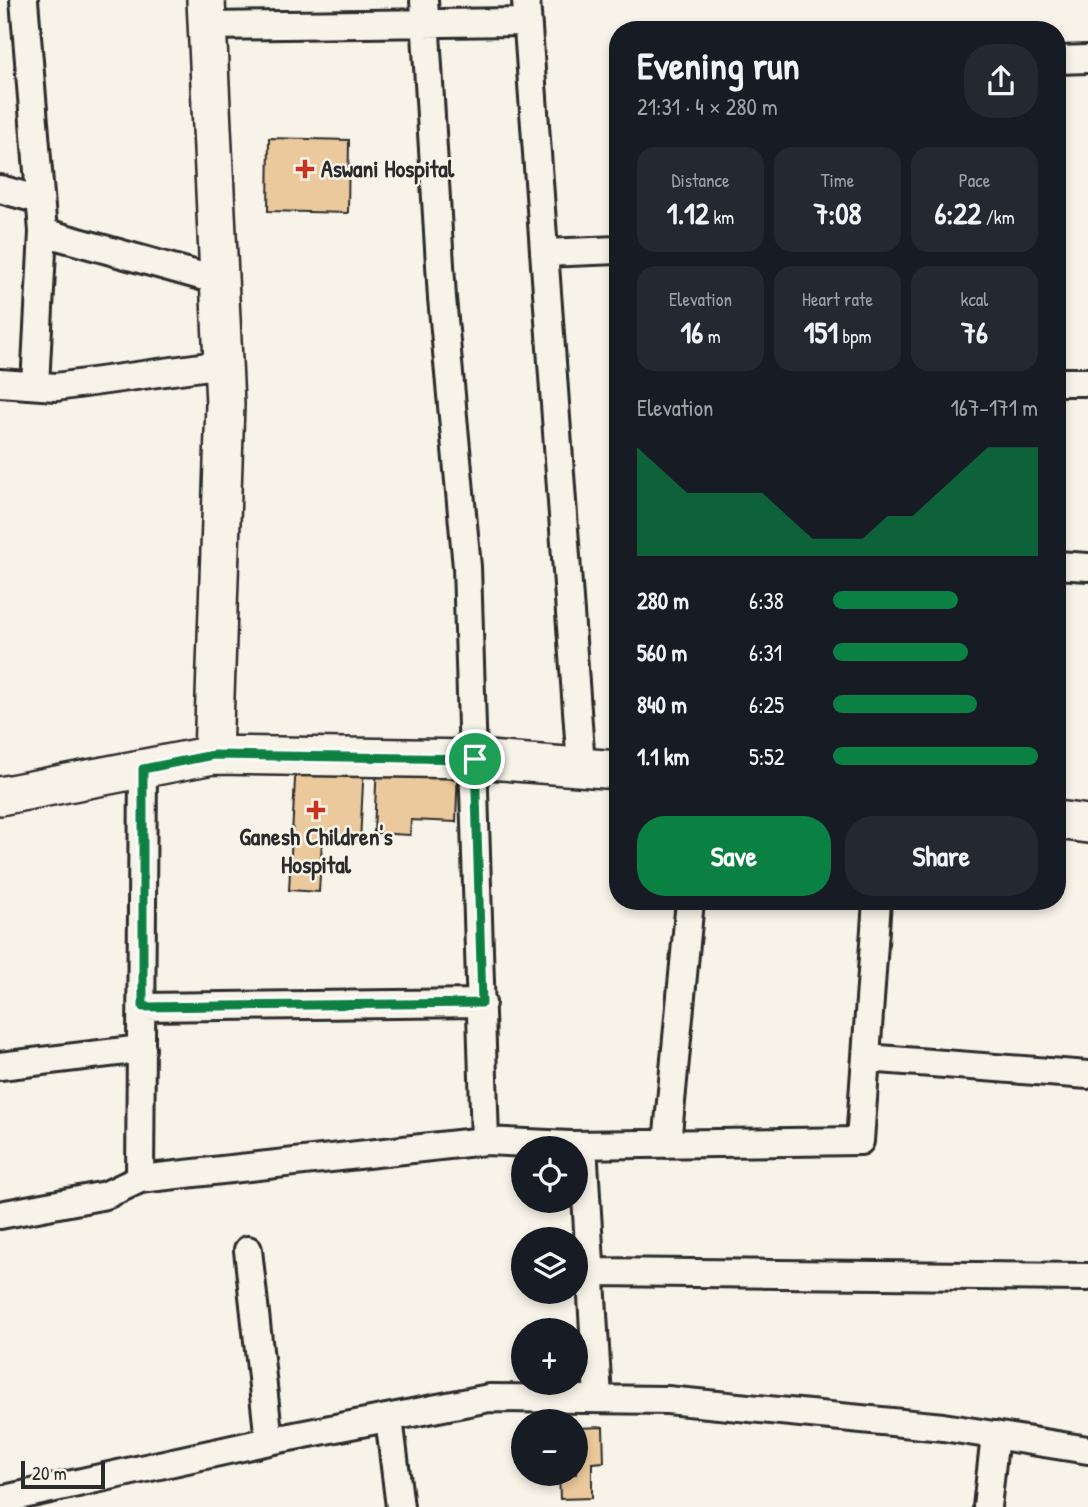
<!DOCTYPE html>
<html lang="en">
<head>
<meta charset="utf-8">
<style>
  body { margin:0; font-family:"Patrick Hand",sans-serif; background:#242831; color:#f1f3f6; height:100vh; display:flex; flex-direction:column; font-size:26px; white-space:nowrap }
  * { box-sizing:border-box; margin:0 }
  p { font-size:23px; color:#9ea1a6 }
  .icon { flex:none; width:38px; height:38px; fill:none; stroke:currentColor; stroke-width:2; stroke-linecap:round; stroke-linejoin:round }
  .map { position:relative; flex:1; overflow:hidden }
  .details { position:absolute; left:609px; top:21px; width:457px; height:889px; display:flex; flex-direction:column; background:#171b24; border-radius:28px; box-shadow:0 4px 10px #0003 }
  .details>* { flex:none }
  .buttons { position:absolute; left:511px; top:1136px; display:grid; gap:14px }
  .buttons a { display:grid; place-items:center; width:77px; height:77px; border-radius:50%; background:#171b24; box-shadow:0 4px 10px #0003; font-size:35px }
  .scale { position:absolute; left:21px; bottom:18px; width:84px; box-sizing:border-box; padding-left:7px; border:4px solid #2b2b2b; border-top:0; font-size:19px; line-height:24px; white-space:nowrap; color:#2b2b2b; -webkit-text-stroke:5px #f7f3e8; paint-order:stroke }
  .pin { position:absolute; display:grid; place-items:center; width:60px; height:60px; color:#fff; margin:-30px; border:4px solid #fff; border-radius:50%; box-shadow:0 2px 7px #0007 }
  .round { display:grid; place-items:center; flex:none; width:74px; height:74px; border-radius:28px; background:#242831 }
  .head { display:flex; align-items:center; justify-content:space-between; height:119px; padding:0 28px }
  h1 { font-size:38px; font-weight:700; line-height:52px }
  .stats { display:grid; grid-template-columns:repeat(3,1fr); gap:10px; height:119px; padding:7px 28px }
  .stats div { display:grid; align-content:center; border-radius:18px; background:#242831; text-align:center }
  .stats b { font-size:30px; font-weight:700 }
  .stats small { font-size:19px; font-weight:400 }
  .stats p { font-size:19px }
  .chart { height:196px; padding:14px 28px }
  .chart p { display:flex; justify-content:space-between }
  .chart svg { width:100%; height:126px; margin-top:7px; fill:#0b8043; opacity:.7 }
  .primary-button { display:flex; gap:14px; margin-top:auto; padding:14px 28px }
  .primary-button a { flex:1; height:80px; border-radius:28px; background:#0b8043; color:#fff; font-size:28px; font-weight:700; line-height:80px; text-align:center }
  .primary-button a+a { background:#242831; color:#f1f3f6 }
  ul { padding:0 28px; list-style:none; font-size:23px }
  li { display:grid; grid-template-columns:112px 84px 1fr; align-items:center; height:52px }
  li i { height:18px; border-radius:9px; background:#0b8043 }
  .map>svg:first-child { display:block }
</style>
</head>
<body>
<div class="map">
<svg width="1088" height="1507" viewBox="0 0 1088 1507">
  <rect width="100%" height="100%" fill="#f7f3e8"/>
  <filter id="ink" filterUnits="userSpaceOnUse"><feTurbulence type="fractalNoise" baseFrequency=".0143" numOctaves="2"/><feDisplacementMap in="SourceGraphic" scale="14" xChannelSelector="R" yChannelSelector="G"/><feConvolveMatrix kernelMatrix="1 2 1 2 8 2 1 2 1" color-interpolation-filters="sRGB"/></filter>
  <g filter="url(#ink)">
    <path fill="#ebc99c" stroke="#2b2b2b" stroke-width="2" d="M269,138L349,140L348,213L268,211Z
      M296,761L364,764L360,842L322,840L319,892L289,890Z
      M377,761L458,765L456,822L411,820L410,835L374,833Z
      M603,1427L604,1462L592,1463V1498L560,1499L559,1474H576V1428Z"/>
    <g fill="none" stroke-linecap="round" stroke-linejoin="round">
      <defs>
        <path id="street" d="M24,0L43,232L35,385
          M424,0L442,298L467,567L485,1141
          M526,0L581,766
          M207,26L527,22
          M1057,60L1088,59
          M0,189L40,200
          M43,232L219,281
          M544,253L618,250
          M1057,382H1088
          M0,383L56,387L223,364
          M1057,565L1088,567
          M143,1007L482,1003
          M866,1058L1088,1075
          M0,1066L142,1049
          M667,1144L690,901
          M583,1145L598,1398
          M140,1179L143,769
          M0,1215L106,1195L140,1179L485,1141L571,1145L860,1141L877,901
          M248,1250L269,1441
          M590,1272L1088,1277
          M389,1418L400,1507
          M0,1500L269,1441L489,1398L667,1400L943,1427L1088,1450
          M987,1507L995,1435"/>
        <path id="secondary" d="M206,0L225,404L213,755
          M0,796L213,755L475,759L618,770
          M1057,820L1088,824"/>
      </defs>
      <use href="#street" stroke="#2b2b2b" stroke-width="32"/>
      <use href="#secondary" stroke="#2b2b2b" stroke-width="42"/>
      <use href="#street" stroke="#f7f3e8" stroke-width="26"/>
      <use href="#secondary" stroke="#f7f3e8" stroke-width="37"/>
    </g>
  </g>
  <g fill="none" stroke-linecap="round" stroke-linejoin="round" filter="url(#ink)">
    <defs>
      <path id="route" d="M213,755L475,759L482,1003L143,1007V769Z"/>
    </defs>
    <use href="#route" stroke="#fff" stroke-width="14"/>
    <use href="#route" stroke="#0b8043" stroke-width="9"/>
  </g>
  <g fill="#c8321e" stroke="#f7f3e8" stroke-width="2.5">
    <path d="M301.5 158.5h7v7h7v7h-7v7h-7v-7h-7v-7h7z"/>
    <path d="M312.5 799.5h7v7h7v7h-7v7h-7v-7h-7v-7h7z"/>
  </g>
  <g text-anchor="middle" stroke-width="5" stroke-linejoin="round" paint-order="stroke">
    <g font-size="24" font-weight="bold" fill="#2b2b2b" stroke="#f7f3e8" text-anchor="start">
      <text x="321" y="177">Aswani Hospital</text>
      <text x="316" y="845" text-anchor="middle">Ganesh Children's<tspan x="316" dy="28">Hospital</tspan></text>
    </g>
  </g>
</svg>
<div class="buttons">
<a><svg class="icon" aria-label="locate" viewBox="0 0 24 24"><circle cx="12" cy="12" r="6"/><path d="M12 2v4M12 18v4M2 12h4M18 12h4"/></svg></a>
<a><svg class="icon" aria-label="layers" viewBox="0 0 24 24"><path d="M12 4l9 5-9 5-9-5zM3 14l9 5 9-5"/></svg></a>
<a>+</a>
<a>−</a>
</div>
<div class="scale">20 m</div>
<div class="pin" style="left:475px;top:759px;background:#1e9e55"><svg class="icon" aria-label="arrive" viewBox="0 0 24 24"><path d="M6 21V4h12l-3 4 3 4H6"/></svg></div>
<section class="details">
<div class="head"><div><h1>Evening run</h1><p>21:31 · 4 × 280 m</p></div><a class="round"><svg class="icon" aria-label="share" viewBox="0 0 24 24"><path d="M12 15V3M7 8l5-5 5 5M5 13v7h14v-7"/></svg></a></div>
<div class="stats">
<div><p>Distance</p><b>1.12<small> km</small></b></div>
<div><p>Time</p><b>7:08</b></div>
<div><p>Pace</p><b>6:22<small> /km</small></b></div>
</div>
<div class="stats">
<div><p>Elevation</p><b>16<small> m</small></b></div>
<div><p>Heart rate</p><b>151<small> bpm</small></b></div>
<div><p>kcal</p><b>76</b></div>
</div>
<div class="chart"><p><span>Elevation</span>167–171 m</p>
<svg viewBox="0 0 160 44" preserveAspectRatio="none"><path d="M0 44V6L10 14L20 22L30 22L40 22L50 22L60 30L70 38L80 38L90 38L100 30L110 30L120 22L130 14L140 6L150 6L160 6V44z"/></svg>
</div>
<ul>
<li><b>280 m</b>6:38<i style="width:61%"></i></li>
<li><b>560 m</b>6:31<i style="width:66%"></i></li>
<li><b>840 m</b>6:25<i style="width:70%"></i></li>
<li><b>1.1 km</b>5:52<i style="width:100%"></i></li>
</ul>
<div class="primary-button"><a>Save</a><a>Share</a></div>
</section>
</div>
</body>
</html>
